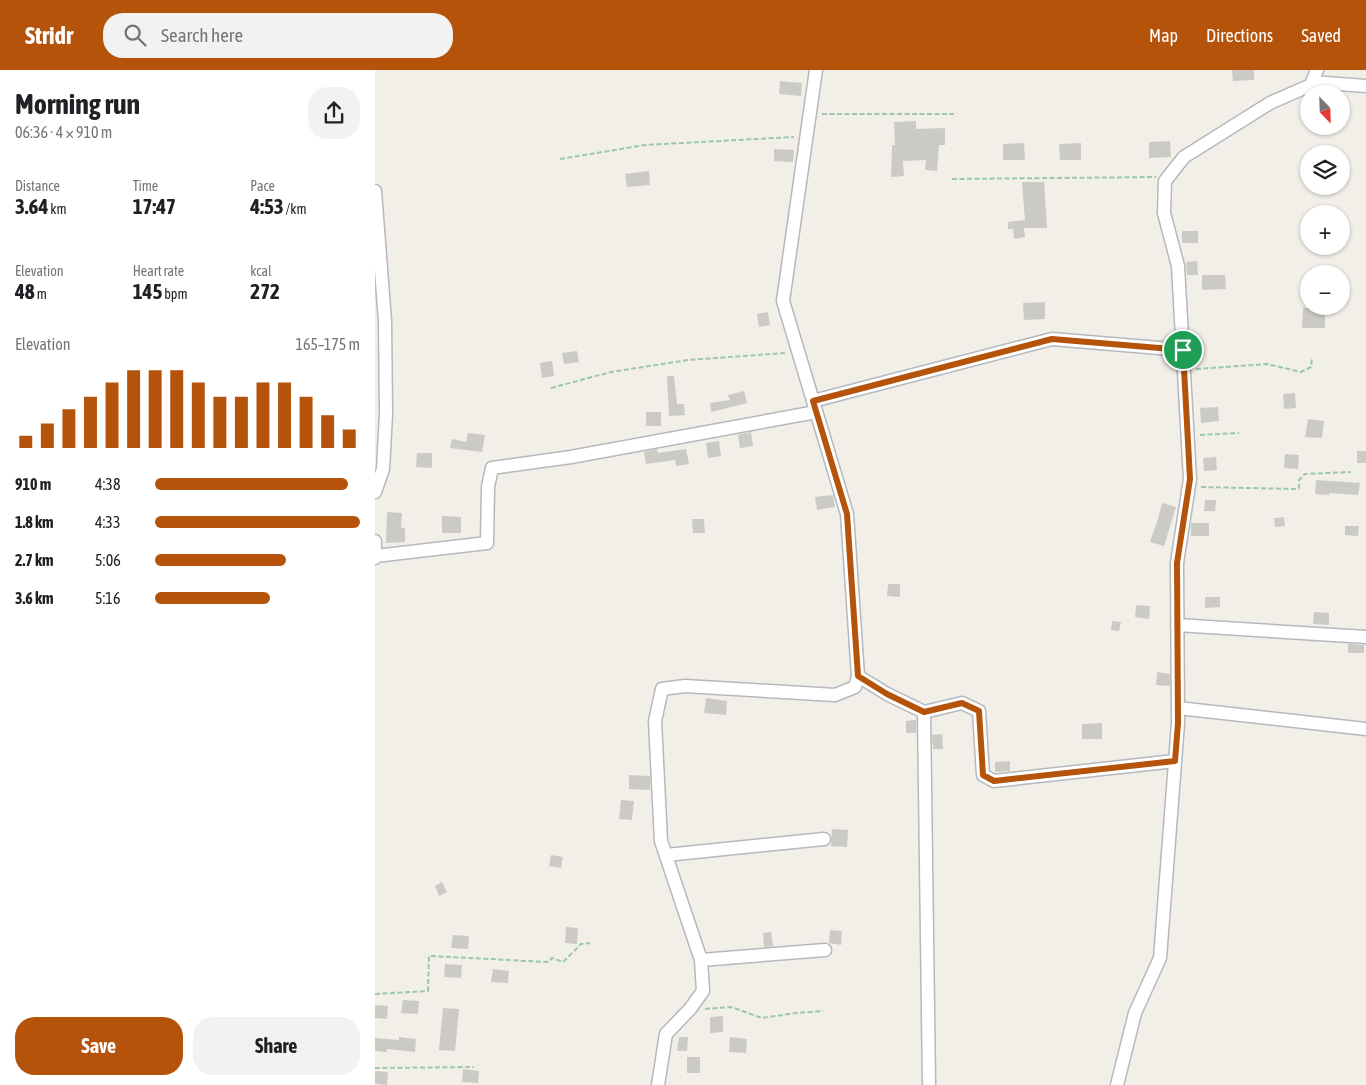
<!DOCTYPE html>
<html lang="en">
<head>
<meta charset="utf-8">
<style>
  body { margin:0; font-family:"Asap Condensed",sans-serif; background:#f2f2f2; color:#202124; height:100vh; display:flex; flex-direction:column; font-size:19px; white-space:nowrap }
  * { box-sizing:border-box; margin:0 }
  p { font-size:16px; color:#757577 }
  .icon { flex:none; width:28px; height:28px; fill:none; stroke:currentColor; stroke-width:2; stroke-linecap:round; stroke-linejoin:round }
  .map { position:relative; flex:1; overflow:hidden }
  .details { display:flex; flex-direction:column; background:#fff; width:375px }
  .details>* { flex:none }
  .needle { width:32px; rotate:157deg }
  .fabs { position:absolute; left:925px; top:15px; display:grid; gap:10px }
  .fabs a { display:grid; place-items:center; width:50px; height:50px; border-radius:50%; background:#fff; box-shadow:0 1px 4px #0004; font-size:25px }
  .pin { position:absolute; display:grid; place-items:center; width:42px; height:42px; color:#fff; margin:-21px; border:2px solid #fff; border-radius:50%; box-shadow:0 1px 5px #0007 }
  .round { display:grid; place-items:center; flex:none; width:52px; height:52px; border-radius:20px; background:#f2f2f2 }
  .headline { display:flex; align-items:center; justify-content:space-between; height:85px; padding:0 15px }
  h1 { font-size:28px; font-weight:700; line-height:38px }
  .figures { display:grid; grid-template-columns:repeat(3,1fr); gap:8px; height:85px; padding:5px 15px }
  .figures div { display:grid; align-content:center }
  .figures b { font-size:21px; font-weight:700 }
  .figures small { font-size:14px; font-weight:400 }
  .figures p { font-size:14px }
  .chart { height:140px; padding:10px 15px }
  .chart p { display:flex; justify-content:space-between }
  .chart svg { width:100%; height:90px; margin-top:5px; stroke:#b45309; stroke-width:6 }
  .action { display:flex; gap:10px; margin-top:auto; padding:10px 15px }
  .action a { flex:1; height:58px; border-radius:20px; background:#b45309; color:#fff; font-size:20px; font-weight:700; line-height:58px; text-align:center }
  .action a+a { background:#f2f2f2; color:#202124 }
  ul { padding:0 15px; list-style:none; font-size:16px }
  li { display:grid; grid-template-columns:80px 60px 1fr; align-items:center; height:38px }
  li i { height:12px; border-radius:6px; background:#b45309 }
  header { display:flex; align-items:center; gap:30px; box-sizing:border-box; height:70px; padding:0 25px; background:#b45309; color:#fff }
  header strong { font-size:24px }
  nav { display:flex; gap:28px; margin-inline-start:auto; font-size:18px }
  .search { width:350px; height:45px; background:#f2f2f2; display:flex; align-items:center; gap:12px; box-sizing:border-box; padding:0 18px; border-radius:20px; color:#757577; font-size:19px }
  main { display:flex; flex:1; min-height:0 }
  .map>svg:first-child { display:block }
</style>
</head>
<body>
<header>
<strong>Stridr</strong>
<div class="search"><svg class="icon" aria-label="search" viewBox="0 0 24 24"><circle cx="10" cy="10" r="6"/><path d="M15 15l6 6"/></svg>Search here</div>
<nav><a>Map</a><a>Directions</a><a>Saved</a></nav>
</header>
<main>
<section class="details">
<div class="headline"><div><h1>Morning run</h1><p>06:36 · 4 × 910 m</p></div><a class="round"><svg class="icon" aria-label="share" viewBox="0 0 24 24"><path d="M12 15V3M7 8l5-5 5 5M5 13v7h14v-7"/></svg></a></div>
<div class="figures">
<div><p>Distance</p><b>3.64<small> km</small></b></div>
<div><p>Time</p><b>17:47</b></div>
<div><p>Pace</p><b>4:53<small> /km</small></b></div>
</div>
<div class="figures">
<div><p>Elevation</p><b>48<small> m</small></b></div>
<div><p>Heart rate</p><b>145<small> bpm</small></b></div>
<div><p>kcal</p><b>272</b></div>
</div>
<div class="chart"><p><span>Elevation</span>165–175 m</p>
<svg viewBox="0 0 160 44" preserveAspectRatio="none"><path d="M5 44V38M15 44V32M25 44V25M35 44V19M45 44V12M55 44V6M65 44V6M75 44V6M85 44V12M95 44V19M105 44V19M115 44V12M125 44V12M135 44V19M145 44V28M155 44V35"/></svg>
</div>
<ul>
<li><b>910 m</b>4:38<i style="width:94%"></i></li>
<li><b>1.8 km</b>4:33<i style="width:100%"></i></li>
<li><b>2.7 km</b>5:06<i style="width:64%"></i></li>
<li><b>3.6 km</b>5:16<i style="width:56%"></i></li>
</ul>
<div class="action"><a>Save</a><a>Share</a></div>
</section>
<div class="map">
<svg width="991" height="1015" viewBox="0 0 991 1015">
  <rect width="100%" height="100%" fill="#f1efe8"/>
  <path fill="#cccac5" d="M857,0H879V10L858,11Z
    M405,11L427,13L426,26L404,24Z
    M541,51V59L570,58V75H564L562,101L550,100L551,90L528,91L529,106L516,107L517,75H520L519,52Z
    M795,71L796,87L774,88V72Z
    M649,73L650,90H628V74Z
    M706,73V90H685L684,74Z
    M399,79L419,80L418,92L399,91Z
    M274,101L275,115L252,117L250,104Z
    M647,112H669L672,158H649L650,167L639,169L638,159H633V152L650,150Z
    M807,161H823V173H807Z
    M822,191L823,205H812L811,192Z
    M827,205H850L851,219L827,220Z
    M670,232V249L649,250L648,233Z
    M928,238H950V258H927Z
    M393,242L395,255L384,257L382,244Z
    M202,281L204,292L189,294L187,283Z
    M177,291L179,306L167,308L165,293Z
    M292,306H299L302,334H309L310,345L294,346Z
    M369,321L372,333L336,342L335,333L355,330L353,325Z
    M920,323L921,338L909,339L908,324Z
    M843,337L844,351L826,353L825,338Z
    M271,342H286V356H271Z
    M933,349L949,351L947,368L930,367Z
    M376,362L378,376L365,378L363,365Z
    M93,363L110,365L107,382L75,378L77,369L91,372Z
    M344,371L346,386L333,388L331,373Z
    M282,379L283,383L311,379L314,394L301,396L300,390L271,394L269,382Z
    M982,381H991V393H982Z
    M42,383H57V398L41,397Z
    M910,384L924,385L923,399L909,398Z
    M841,387L842,400L829,401L828,388Z
    M941,410L985,413L983,425L954,423V425L940,424Z
    M458,425L460,437L442,440L440,427Z
    M830,430H841L840,441H829Z
    M787,433L801,437L789,476L775,472L783,449Z
    M12,442L27,443L26,458H30V472L11,473Z
    M67,446L86,447V463H67Z
    M909,447L910,456L900,457L899,448Z
    M317,449H329L330,463H318Z
    M816,453H834V466H816Z
    M970,456H984L983,466L970,465Z
    M513,514H525V527L512,526Z
    M830,527H845V537L830,538Z
    M761,535L775,536L774,549L760,547Z
    M939,542L954,543V555L938,554Z
    M737,551L746,552L744,561L736,560Z
    M973,574L989,575V583H973Z
    M782,602L795,604V616L781,615Z
    M331,628L352,631L351,645L329,643Z
    M541,650V663H531V651Z
    M727,653V669H707V654Z
    M567,664L568,679H558L557,665Z
    M635,691V701L620,702V692Z
    M254,705L275,706V720L254,719Z
    M246,730L259,731L257,750L244,749Z
    M457,759L473,760L472,777L456,776Z
    M176,785L188,787L186,798L174,796Z
    M67,812L72,822L64,826L60,816Z
    M191,857L203,858L202,874L190,873Z
    M455,860L467,861L466,875L454,873Z
    M396,862L398,876L389,877L388,863Z
    M78,865L94,866L93,879L76,878Z
    M70,894L87,895L86,908L69,907Z
    M118,899L134,901L133,913L116,912Z
    M28,930L44,931L43,944L26,943Z
    M0,935L13,936L12,949L0,948Z
    M68,938L84,939L80,981L64,980Z
    M348,946V962L335,963V947Z
    M24,967L41,969L40,982L12,979V982L0,981V968L24,970Z
    M304,967H313L312,981H302Z
    M355,967L372,969L371,983L354,982Z
    M312,987H325V1003H312Z
    M88,999L104,1001L103,1013L87,1012Z
    M0,1001L13,1002L12,1015L0,1014Z"/>
  <g fill="none" stroke-linecap="round" stroke-linejoin="round">
    <defs>
      <path id="minor" d="M937,12L991,16
        M0,121L10,251L11,344L8,399L0,422
        M438,331L677,269L808,280
        M0,471V488
        M0,486L112,473L113,417L117,398L196,387L441,342
        M802,555L991,567
        M483,606L512,624L549,642L587,633L604,641L608,705L619,711L800,691
        M803,638L991,659
        M549,642L554,1015
        M291,785L449,769
        M326,890L450,880
        M283,1015L291,964L315,939L328,921L326,890L286,771L280,651L287,619L310,616L460,625L480,617L483,606L472,444L408,231L441,0
        M742,1015L760,943L785,888L803,653L802,493L815,409L803,196L789,143L790,111L809,87L895,33L936,15L942,0"/>
    </defs>
    <use href="#minor" stroke="#b5b8bc" stroke-width="15"/>
    <path stroke="#9cc7a9" stroke-width="2" stroke-dasharray="5 2.5" stroke-linecap="butt" d="M447,44H579
      M185,89L270,75L419,67
      M577,109L781,107
      M821,299L892,294L926,302L936,297L937,287
      M176,318L236,302L313,290L410,283
      M825,365L864,363
      M826,417L920,419L924,418V410L930,404L976,402
      M0,924L53,921L54,886L173,892L177,888L188,892L206,874L215,873
      M330,939L356,937L387,948L421,943L448,941
      M0,998L99,997"/>
    <use href="#minor" stroke="#fff" stroke-width="12"/>
  </g>
  <g fill="none" stroke-linecap="round" stroke-linejoin="round">
    <defs>
      <path id="route" d="M677,269L808,280L815,409L802,493L803,653L800,691L619,711L608,705L604,641L587,633L549,642L512,624L483,606L472,444L438,331Z"/>
    </defs>
    <use href="#route" stroke="#fff" stroke-width="10"/>
    <use href="#route" stroke="#b45309" stroke-width="6"/>
  </g>
</svg>
<div class="fabs">
<a><svg class="needle" viewBox="-14 -14 28 28"><path d="M0-13l5 13h-10z" fill="#e53935"/><path d="M0 13l5-13h-10z" fill="#757577"/></svg></a>
<a><svg class="icon" aria-label="layers" viewBox="0 0 24 24"><path d="M12 4l9 5-9 5-9-5zM3 14l9 5 9-5"/></svg></a>
<a>+</a>
<a>−</a>
</div>
<div class="pin" style="left:808px;top:280px;background:#1e9e55"><svg class="icon" aria-label="arrive" viewBox="0 0 24 24"><path d="M6 21V4h12l-3 4 3 4H6"/></svg></div>
</div>
</main>
</body>
</html>
